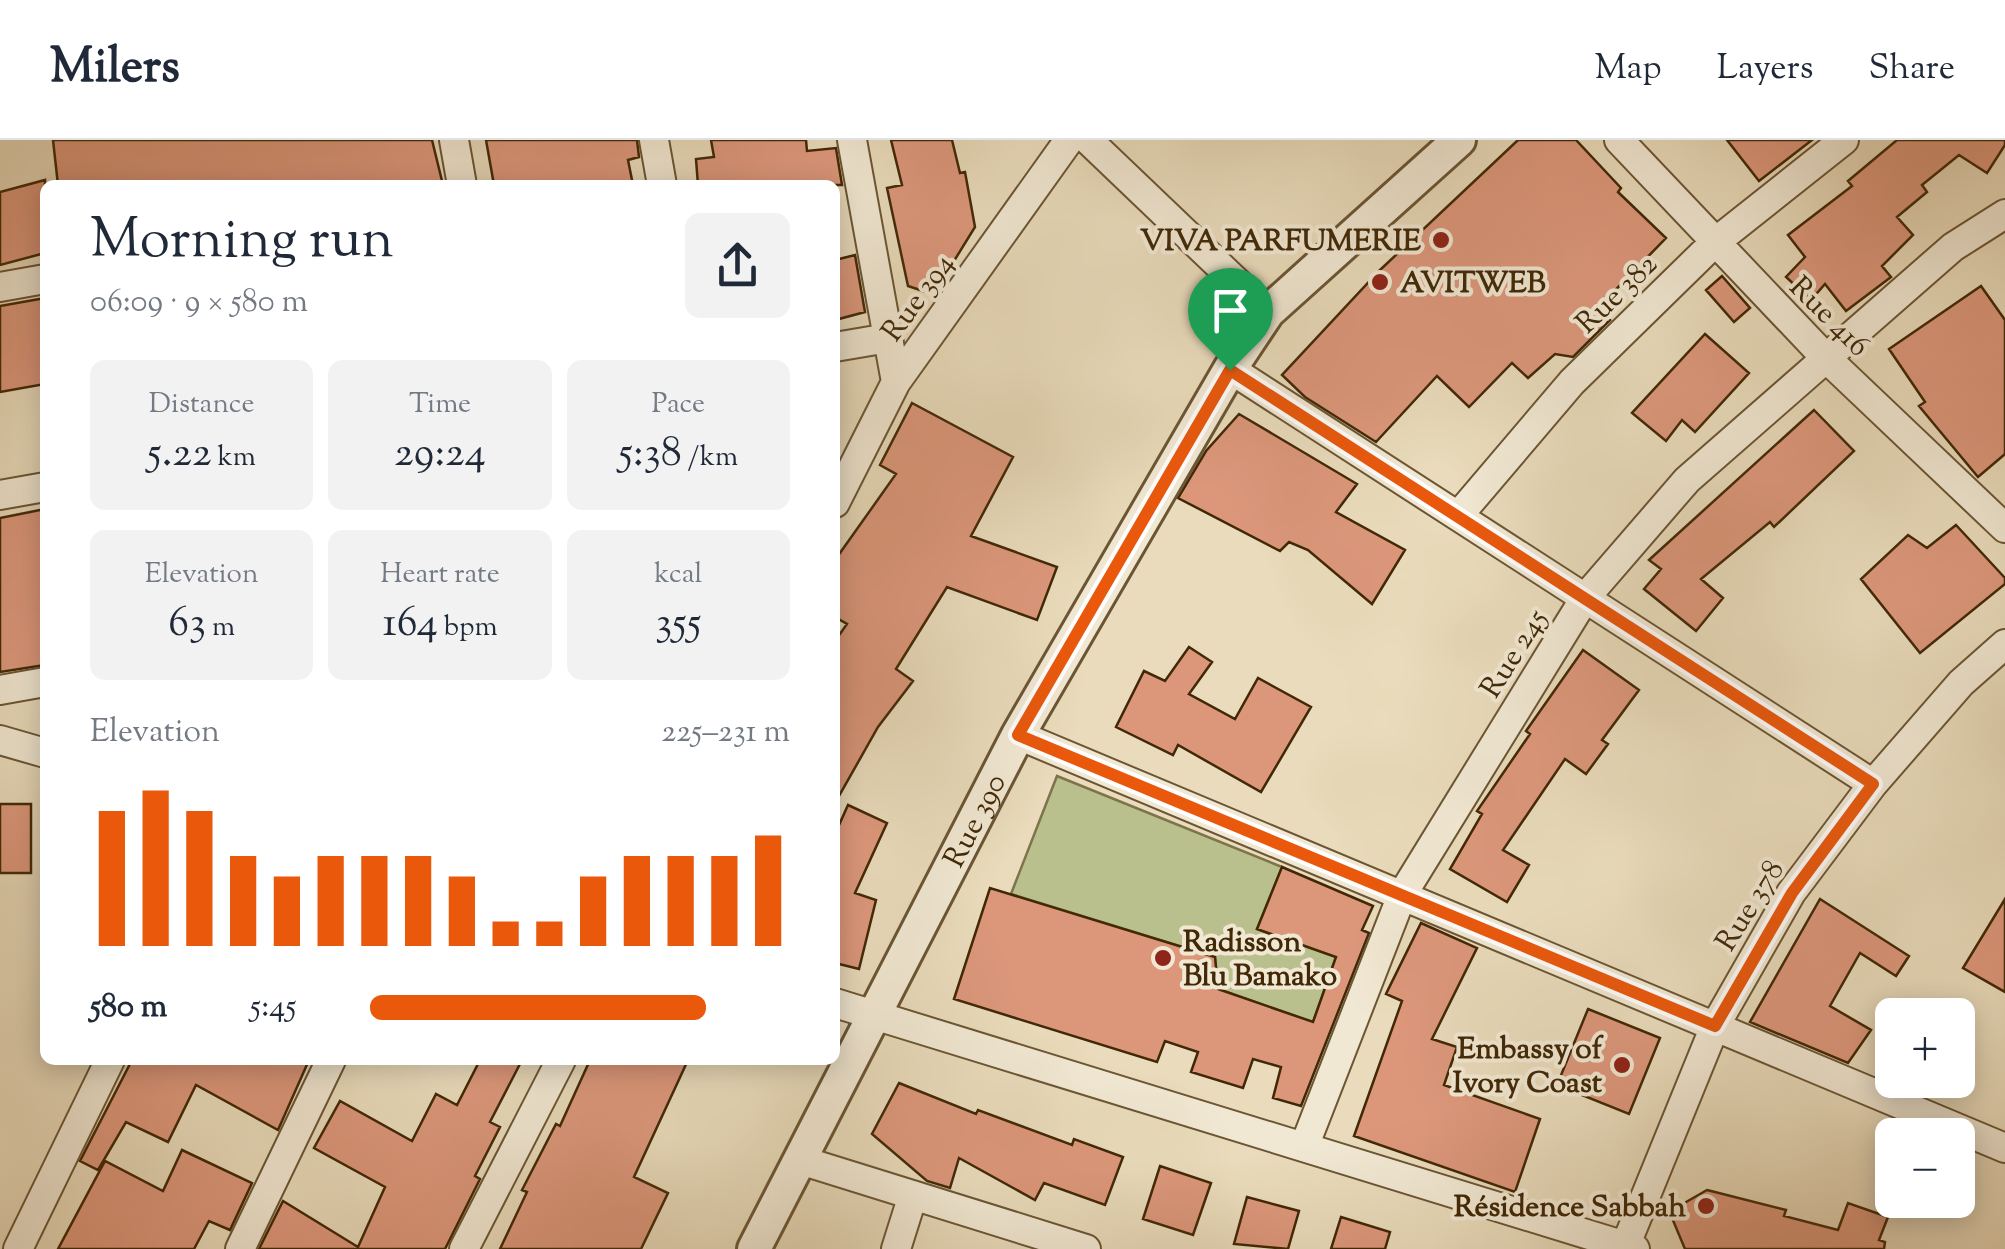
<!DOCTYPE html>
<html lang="en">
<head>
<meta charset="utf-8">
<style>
  body { margin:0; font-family:"Sorts Mill Goudy",serif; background:#f2f2f3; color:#1f2937; height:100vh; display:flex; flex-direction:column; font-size:38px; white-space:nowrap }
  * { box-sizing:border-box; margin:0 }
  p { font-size:32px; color:#747a83 }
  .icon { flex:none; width:55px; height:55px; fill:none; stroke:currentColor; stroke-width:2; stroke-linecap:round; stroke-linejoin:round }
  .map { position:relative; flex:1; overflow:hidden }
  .panel { position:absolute; left:40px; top:40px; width:800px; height:885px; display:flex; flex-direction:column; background:#fff; border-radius:15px; box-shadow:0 5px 25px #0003 }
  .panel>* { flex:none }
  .fabs { position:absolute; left:1875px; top:858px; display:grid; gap:20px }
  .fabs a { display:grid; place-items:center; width:100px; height:100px; border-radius:15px; background:#fff; box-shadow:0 5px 25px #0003; font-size:50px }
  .pin { position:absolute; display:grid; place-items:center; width:85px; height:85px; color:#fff; margin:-102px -42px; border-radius:50% 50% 50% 0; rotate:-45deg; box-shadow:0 0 10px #0007 }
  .pin .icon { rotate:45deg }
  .round { display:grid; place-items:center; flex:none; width:105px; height:105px; border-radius:15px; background:#f2f2f3 }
  .head { display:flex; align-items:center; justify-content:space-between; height:170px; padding:0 50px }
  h1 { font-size:55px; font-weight:600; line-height:75px }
  .metrics { display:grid; grid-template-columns:repeat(3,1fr); gap:15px; height:170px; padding:10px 50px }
  .metrics div { display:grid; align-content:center; border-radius:15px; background:#f2f2f3; text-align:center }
  .metrics b { font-size:42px; font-weight:600 }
  .metrics small { font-size:28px; font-weight:400 }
  .metrics p { font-size:28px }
  .chart { height:280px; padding:20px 50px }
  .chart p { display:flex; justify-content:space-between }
  .chart svg { width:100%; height:180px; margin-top:10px; stroke:#ea580c; stroke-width:6 }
  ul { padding:0 50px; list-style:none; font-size:32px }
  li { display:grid; grid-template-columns:160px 120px 1fr; align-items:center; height:75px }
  li i { height:25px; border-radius:12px; background:#ea580c }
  header { display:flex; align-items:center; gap:60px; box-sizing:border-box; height:140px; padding:0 50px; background:#fff; border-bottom:2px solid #e0e1e3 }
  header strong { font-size:48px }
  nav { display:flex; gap:55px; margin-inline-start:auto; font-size:35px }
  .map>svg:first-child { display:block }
</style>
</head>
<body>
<header>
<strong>Milers</strong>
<nav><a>Map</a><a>Layers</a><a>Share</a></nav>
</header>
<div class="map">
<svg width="2005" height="1109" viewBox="0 0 2005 1109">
  <rect width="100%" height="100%" fill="#e9dbbb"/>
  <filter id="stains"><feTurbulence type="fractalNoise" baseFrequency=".002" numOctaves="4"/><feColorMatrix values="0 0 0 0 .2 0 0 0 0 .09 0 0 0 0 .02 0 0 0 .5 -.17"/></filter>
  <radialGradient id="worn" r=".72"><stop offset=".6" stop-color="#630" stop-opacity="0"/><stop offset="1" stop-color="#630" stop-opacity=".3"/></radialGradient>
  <path fill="#b9c08e" stroke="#7d744a" stroke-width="2.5" d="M1057,636L1282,727L1257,789L1336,817L1313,882L1218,849L1215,817L1011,754Z"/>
  <path fill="#dc977b" stroke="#412806" stroke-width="2.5" d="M53,0H432L443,45H58Z
    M486,0H637L639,17L628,20L633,45H494Z
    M711,0H806L807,11L836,8L842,45H698L696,19L714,17Z
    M891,0H952L960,33L965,32L975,87L954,121L923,151L908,146L887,48L902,45Z
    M1518,0H1576L1621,48L1618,52L1666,98L1597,169L1610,180L1573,217L1555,214L1528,238L1512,223L1469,267L1437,236L1376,302L1305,257L1282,235L1380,130Z
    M1727,0H1812L1759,41Z
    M1897,0H2005V5L1987,33L1959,15L1922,45L1927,52L1897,77L1913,95L1882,126L1891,137L1846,171L1825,144L1811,160L1786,137L1805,117L1788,95L1852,46L1848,41Z
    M45,40V113L0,125V52Z
    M855,115L865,172L835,180V120Z
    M1722,136L1750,168L1734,182L1706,150Z
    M1981,146L2005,180V314L1978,337L1919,266L1925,262L1889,209Z
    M45,158V244L0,252V166Z
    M1705,194L1749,233L1695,292L1682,280L1666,301L1632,273Z
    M912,263L1013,317L971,396L1057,427L1037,480L947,447L896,529L913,541L878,587L835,663V501L847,484L835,477V420L896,334L880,325Z
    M1814,270L1854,311L1774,387L1770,382L1701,439L1723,458L1696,491L1644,449L1661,429L1649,420Z
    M1239,274L1357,344L1336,372L1405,410L1372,464L1308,410L1289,402L1280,411L1178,358L1206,311Z
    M45,369V525L0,532V378Z
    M1956,385L2005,438V444L1920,513L1861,439L1908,395L1927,408Z
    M1189,507L1212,522L1189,554L1235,579L1258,538L1311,567L1261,652L1178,605L1173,615L1116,587L1144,531L1165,541Z
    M1583,510L1639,550L1602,600L1608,604L1586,634L1565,619L1503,710L1529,725L1507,762L1450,729L1482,674L1477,671L1530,594L1526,591Z
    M0,664H31V733H0Z
    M848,665L887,683L855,753L876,760L859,829L835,823V694Z
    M1282,727L1373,766L1362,790L1369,793L1301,966L1273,958L1281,927L1253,919L1243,948L1191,932L1198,912L1165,901L1157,922L954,859L990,748L1215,817L1218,849L1313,882L1336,817L1257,789Z
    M1820,759L1909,816L1896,836L1860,813L1830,866L1871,890L1848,923L1750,882Z
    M2005,759V852L1963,828Z
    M1421,783L1477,808L1432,899L1457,907L1444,945L1540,979L1515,1052L1354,996L1402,861L1386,854Z
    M1588,869L1660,898L1629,974L1557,945Z
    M132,920H309L278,990L196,945L168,1002L126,982L98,1030L80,1021Z
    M480,920H522L490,982L500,987L475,1036L480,1039L445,1109H259L283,1061L358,1107L385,1047L314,1008L340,961L412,1001L436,954L457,965Z
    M590,920H688L634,1037L668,1053L641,1109H500L527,1052L522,1050L556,984L560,986Z
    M899,943L976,974L978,970L1072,1005L1074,999L1123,1017L1105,1065L1044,1043L1035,1060L959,1018L950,1048L927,1041L872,994Z
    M182,1010L252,1043L230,1090L209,1081L194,1109H58L105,1021L163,1051Z
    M1160,1026L1211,1043L1193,1095L1143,1079Z
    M1707,1050L1786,1070L1784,1076L1838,1090L1848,1063L1888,1077L1879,1100L1885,1102L1884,1109H1685L1672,1078L1674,1069Z
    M1247,1057L1299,1071L1288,1109L1234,1104Z
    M1341,1077L1390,1092L1385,1109H1331Z"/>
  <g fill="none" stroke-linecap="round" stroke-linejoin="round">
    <defs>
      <path id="minor" d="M454,0L462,45
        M654,0L662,45
        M852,0L896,242
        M1088,0L1268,172
        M1619,0L1824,216L2005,388
        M0,147L45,139
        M835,207L888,198
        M1230,229L1873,644
        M0,355L45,347
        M835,363L896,242L1069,0
        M1458,376L1572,242L1713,104L1844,0
        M0,550L45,542
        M1018,595L2005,1008
        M0,600L45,613
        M835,863L1635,1109
        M1304,1007L1402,755L1585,458L1687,340L1953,107L2005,74
        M800,1020L1086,1109
        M18,1109L110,920
        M240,1109L331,920
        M464,1109L561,920
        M896,1109L913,1055
        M1624,1109L1715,886L1791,753L1873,644L1961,543L2005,504"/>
      <g id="tertiary">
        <path id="s1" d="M754,1109L1018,595L1230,229L1268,172L1459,0"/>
      </g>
    </defs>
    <use href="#minor" stroke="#6b5533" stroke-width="32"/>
    <use href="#tertiary" stroke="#6b5533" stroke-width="38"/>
    <use href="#minor" stroke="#f1e8d3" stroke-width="28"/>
    <use href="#tertiary" stroke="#f1e8d3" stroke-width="32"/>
  </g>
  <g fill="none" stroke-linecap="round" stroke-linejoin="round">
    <defs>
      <path id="route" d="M1230,230L1873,644L1792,753L1715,886L1018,595Z"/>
    </defs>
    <use href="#route" stroke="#fff" stroke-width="20"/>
    <use href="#route" stroke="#ea580c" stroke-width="12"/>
  </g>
  <g fill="#8f2418" stroke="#f1e8d3" stroke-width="4">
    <circle cx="1441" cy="100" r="10"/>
    <circle cx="1380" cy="142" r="10"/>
    <circle cx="1163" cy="818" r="10"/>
    <circle cx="1622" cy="925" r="10"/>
    <circle cx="1706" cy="1066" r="10"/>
  </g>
  <g text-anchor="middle" stroke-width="8" stroke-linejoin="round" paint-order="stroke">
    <g font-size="30" font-weight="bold" fill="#412806" stroke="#f1e8d3" text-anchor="end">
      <text x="1421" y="110">VIVA PARFUMERIE</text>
      <text x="1400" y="152" text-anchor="start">AVITWEB</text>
      <text x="1183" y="811" text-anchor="start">Radisson<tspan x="1183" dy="34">Blu Bamako</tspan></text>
      <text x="1602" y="918">Embassy of<tspan x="1602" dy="34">Ivory Coast</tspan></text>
      <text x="1686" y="1076">Résidence Sabbah</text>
    </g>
    <g font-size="30" fill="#412806" stroke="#f1e8d3">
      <text transform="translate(1616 153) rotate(-44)" y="10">Rue 382</text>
      <text transform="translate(917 157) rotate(-54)" y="10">Rue 394</text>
      <text transform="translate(1830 176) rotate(45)" y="10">Rue 416</text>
      <text transform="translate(1513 513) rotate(-58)" y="10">Rue 245</text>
      <text dy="10" stroke="none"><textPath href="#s1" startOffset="482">Rue 390</textPath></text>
      <text transform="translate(1749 765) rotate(-58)" y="10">Rue 378</text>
    </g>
  </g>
  <rect width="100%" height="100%" filter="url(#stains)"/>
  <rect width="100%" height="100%" fill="url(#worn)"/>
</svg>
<div class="fabs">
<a>+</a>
<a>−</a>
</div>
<div class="pin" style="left:1230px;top:230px;background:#1e9e55"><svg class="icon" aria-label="arrive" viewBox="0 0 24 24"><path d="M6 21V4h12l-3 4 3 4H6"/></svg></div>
<section class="panel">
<div class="head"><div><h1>Morning run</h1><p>06:09 · 9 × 580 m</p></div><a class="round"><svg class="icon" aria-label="share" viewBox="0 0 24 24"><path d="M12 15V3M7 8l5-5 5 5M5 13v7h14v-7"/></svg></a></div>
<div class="metrics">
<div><p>Distance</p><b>5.22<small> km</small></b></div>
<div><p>Time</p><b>29:24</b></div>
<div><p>Pace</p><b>5:38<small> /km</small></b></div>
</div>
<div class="metrics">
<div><p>Elevation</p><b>63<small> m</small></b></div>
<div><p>Heart rate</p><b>164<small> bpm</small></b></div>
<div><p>kcal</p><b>355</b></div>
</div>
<div class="chart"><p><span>Elevation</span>225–231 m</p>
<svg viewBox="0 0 160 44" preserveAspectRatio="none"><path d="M5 44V11M15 44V6M25 44V11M35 44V22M45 44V27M55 44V22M65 44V22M75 44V22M85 44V27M95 44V38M105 44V38M115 44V27M125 44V22M135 44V22M145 44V22M155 44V17"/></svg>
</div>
<ul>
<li><b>580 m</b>5:45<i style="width:80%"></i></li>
</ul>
</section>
</div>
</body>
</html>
